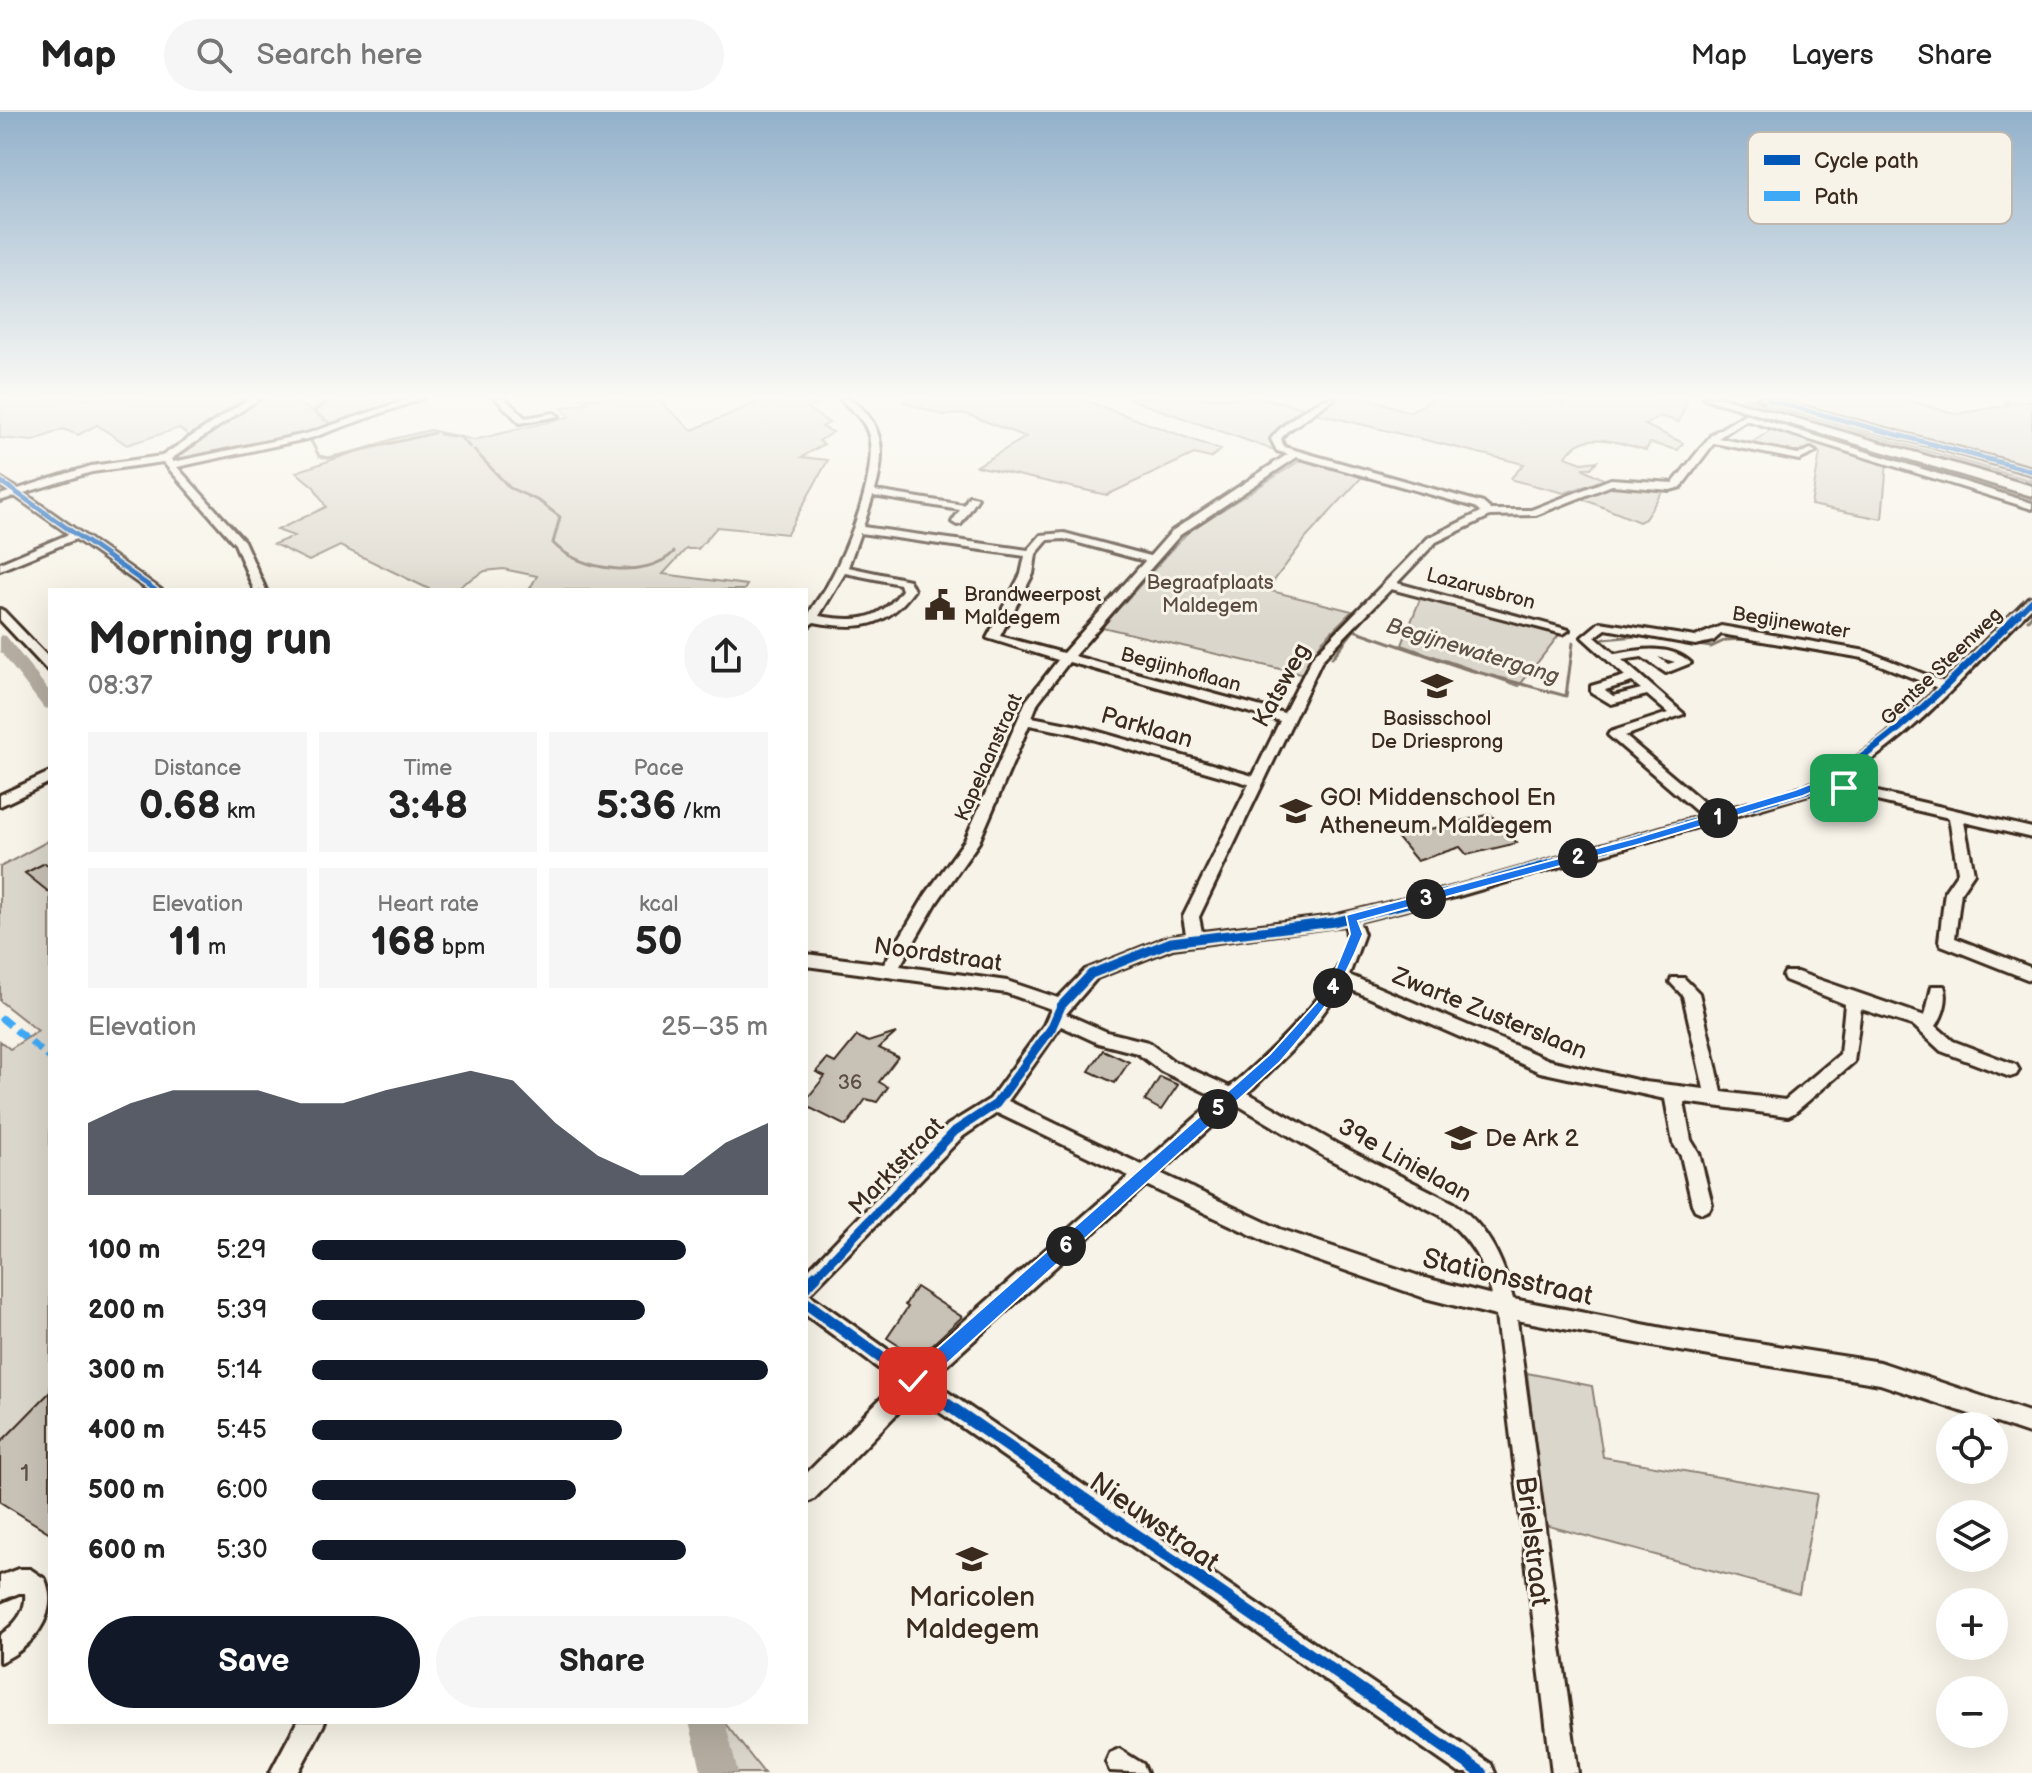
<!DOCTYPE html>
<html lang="en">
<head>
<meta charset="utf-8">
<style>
  body { margin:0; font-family:"Balsamiq Sans",sans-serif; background:#f6f6f6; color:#222; height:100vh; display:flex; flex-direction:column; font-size:30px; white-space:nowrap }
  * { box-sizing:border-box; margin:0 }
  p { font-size:26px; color:#767676 }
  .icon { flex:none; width:44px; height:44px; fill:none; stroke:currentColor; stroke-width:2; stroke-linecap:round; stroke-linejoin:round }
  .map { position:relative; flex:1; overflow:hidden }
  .sheet { position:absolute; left:48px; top:476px; width:760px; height:1136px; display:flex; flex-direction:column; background:#fff; border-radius:0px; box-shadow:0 8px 32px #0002 }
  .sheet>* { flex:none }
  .tools { position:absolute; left:1936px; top:1300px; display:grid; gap:16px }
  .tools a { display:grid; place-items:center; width:72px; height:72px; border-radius:50%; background:#fff; box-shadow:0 8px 32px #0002; font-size:40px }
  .pin { position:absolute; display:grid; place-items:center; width:68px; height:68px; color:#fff; margin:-34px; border-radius:16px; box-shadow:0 4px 12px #0006 }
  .km { position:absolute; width:40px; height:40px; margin:-20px; border-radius:50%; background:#222; color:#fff; font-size:22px; line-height:40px; text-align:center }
  .round { display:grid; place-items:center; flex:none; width:84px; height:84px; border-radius:42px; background:#f6f6f6 }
  .head { display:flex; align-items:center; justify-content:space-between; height:136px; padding:0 40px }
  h1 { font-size:44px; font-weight:600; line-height:60px }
  .figures { display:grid; grid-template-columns:repeat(3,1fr); gap:12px; height:136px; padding:8px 40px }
  .figures div { display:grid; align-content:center; border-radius:0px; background:#f6f6f6; text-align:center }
  .figures b { font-size:40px; font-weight:600 }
  .figures small { font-size:22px; font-weight:400 }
  .figures p { font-size:22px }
  .chart { height:224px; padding:16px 40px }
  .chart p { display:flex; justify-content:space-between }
  .chart svg { width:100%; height:144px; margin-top:8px; fill:#111827; opacity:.7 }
  .primary-button { display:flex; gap:16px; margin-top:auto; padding:16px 40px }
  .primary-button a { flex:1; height:92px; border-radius:48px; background:#111827; color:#fff; font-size:32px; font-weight:600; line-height:92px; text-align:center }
  .primary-button a+a { background:#f6f6f6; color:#222 }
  ul { padding:0 40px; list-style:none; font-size:26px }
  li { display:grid; grid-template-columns:128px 96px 1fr; align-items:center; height:60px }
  li i { height:20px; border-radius:10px; background:#111827 }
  header { display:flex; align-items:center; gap:48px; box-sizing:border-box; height:112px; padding:0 40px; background:#fff; border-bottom:2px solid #e0e0e0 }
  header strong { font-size:38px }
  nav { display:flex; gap:44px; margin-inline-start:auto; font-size:28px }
  .search { width:560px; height:72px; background:#f6f6f6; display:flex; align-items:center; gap:20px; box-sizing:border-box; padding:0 28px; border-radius:44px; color:#767676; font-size:30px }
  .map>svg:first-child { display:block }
</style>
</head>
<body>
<header>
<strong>Map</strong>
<div class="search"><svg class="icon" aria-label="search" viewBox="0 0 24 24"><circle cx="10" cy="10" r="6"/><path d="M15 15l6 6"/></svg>Search here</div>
<nav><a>Map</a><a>Layers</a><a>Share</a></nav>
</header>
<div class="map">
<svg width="2032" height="1661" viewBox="0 0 2032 1661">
  <rect width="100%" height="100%" fill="#f7f3e8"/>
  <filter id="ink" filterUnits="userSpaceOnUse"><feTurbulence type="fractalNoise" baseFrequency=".0125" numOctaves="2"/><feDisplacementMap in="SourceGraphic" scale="16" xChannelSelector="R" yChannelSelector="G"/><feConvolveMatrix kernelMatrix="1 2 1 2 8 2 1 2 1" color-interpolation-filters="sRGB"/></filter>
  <g filter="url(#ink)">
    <path fill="#dbd6cb" stroke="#8b8074" stroke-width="2" d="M0,286H250L191,325L179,316L127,333L97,313L78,323L63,317L34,329L0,326Z
      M260,286H289L312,299L331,286H414L317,320L184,349L172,348L177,341Z
      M579,286H656L692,318L763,288L772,291L790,286L818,293L807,296L829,311L822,315L833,320L819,329L824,332L802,345L828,348L787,422L717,415L698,437H686L663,462L747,473L744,478H529L537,464L503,457L485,459L453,478H431L340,434L309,449L274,432L294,424L277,418L326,395L314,375L296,360L393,327L430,318L474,328L569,305L562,296L587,290Z
      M910,286H1078L1221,338L1210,346L1194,342L1107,383L977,354L1026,325L966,302L943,303L904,290Z
      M1126,286H1263L1309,297L1273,323L1280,340Z
      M1336,286H1369L1409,300L1435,286H1540L1563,291L1567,286H1688L1679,310L1659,304L1645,313L1683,331L1678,338L1650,331L1646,338C1618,331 1583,315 1566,345L1582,351L1597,349L1591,356H1582L1605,368L1564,381L1513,368L1511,366L1524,352L1315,301Z
      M1741,286H1757L2032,360V369Z
      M1781,286H1899L1957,302L2008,293L2005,290L2032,289V358L1776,289Z
      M1742,300L2032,385V392L1740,302Z
      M1775,315L1887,350L1882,407L1811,393L1820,341L1802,337L1796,342L1747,334Z
      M1301,348L1363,364L1307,425L1267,478L1352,499L1323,528L1301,562L1102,515L1189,419Z
      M1614,371L1658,376L1662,380L1645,407L1639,410L1578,385Z
      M1422,482L1562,519L1519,574L1402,533Z
      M50,728V1281L0,1331V929L10,937L38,919L0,889V755Z
      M1527,1261L1592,1274L1603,1345L1817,1382L1799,1482L1545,1413Z
      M709,1610H724L764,1661H720Z"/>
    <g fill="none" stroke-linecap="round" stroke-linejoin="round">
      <path stroke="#84786c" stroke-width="3" d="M331,312L314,300L334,286
        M440,322L460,325L470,335
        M310,327L319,344L328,346L434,321
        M474,338L510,376L539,389L560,405L553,431C579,459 646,468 674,440
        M824,478L827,472
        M2028,508L2032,503
        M1604,527L1637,524L1711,535L1726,528L1744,527L1810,537
        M1847,543L1875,552
        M1332,546L1354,518L1466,557L1566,584L1573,531
        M1884,555L1893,558"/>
      <path fill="#b4aca0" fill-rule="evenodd" d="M0,523L6,524L50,580V597L44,596L0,539Z
        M689,1610H725L738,1661H702Z"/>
    </g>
    <path fill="#c8c1b6" stroke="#3b2a1e" stroke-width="2" d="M1490,702L1517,731L1467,743L1460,735L1417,749L1392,719L1419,709L1426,718Z
      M45,751L50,755V781L25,761Z
      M896,921L879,936L898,945L879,970L888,975L877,990L866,987L846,1014L806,994V988L825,964L816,960L827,947L835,951L857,924L868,930Z
      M1103,938L1129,950L1115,971L1089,959Z
      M1160,965L1178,973L1161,998L1145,989Z
      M916,1175L962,1205L918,1246L887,1226L908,1195L905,1193Z
      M50,1280V1421L0,1390V1331Z"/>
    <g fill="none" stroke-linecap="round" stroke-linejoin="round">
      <defs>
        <path id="minor" d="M250,286H260L171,347L173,350L306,322L412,286H424L311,326L177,355L244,429L266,478H254L235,432L163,350L92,360L24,381L161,478H148L76,427L0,458V451L69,422L15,384L0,389V383L9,380L0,374V366L18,377L91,354L162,344Z
          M495,286H504L525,306L554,301L559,304L520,311Z
          M839,286C850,286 858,292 865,300C886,324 883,350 875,379L964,393L969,384L978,386L961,412L957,413L952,410L960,398L873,384L863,415L1028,438L1041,423L1064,421L1150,444L1172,419L1288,342L1277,339L1271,327C1282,312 1317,285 1335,286L1286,320L1281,327L1284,335L1483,391L1491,398H1531L1611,367L1673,371L1712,322L1745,302L2032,391V397L1746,308L1718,326L1798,342L1811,337L1816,340L1799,348L1714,331L1681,375L1670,378L1612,373L1536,403L1490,404L1436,430L1397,471L1569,518L1563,522L1391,477L1322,548L1199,805L1202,820L1334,804L1455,775L1702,704L1608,623L1610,620L1668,601L1647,583L1611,592L1591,580V574L1625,564L1582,525L1600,510L1695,525L1721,514L1866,539L1944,570L2028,486L2032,485V495C1972,554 1916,625 1841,667L1856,675L2032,716V726L1964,710L1974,761L1961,780L1955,826L2032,856V869L1941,833L1939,829L1945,779L1958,760L1949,706L1847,682L1831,673L1819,679L1722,708L1720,710L1711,711L1455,785L1359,809L1364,822L1349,863L1549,948L1645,970L1704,977L1683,884L1670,870L1672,866H1684L1699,881L1722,980L1785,988L1840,942L1845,892L1785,868L1783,864L1785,860H1797L1925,904L1932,874H1944C1949,886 1943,904 1936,914L1953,929L2016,953L2019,958L2016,963L2010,965L1941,939L1914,914L1861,897L1854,950L1794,1001L1788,1004L1684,990L1691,1028L1699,1041L1712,1092L1709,1098L1702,1101L1695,1098L1692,1092L1681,1044L1673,1031L1665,987L1540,960L1343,874L1306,924L1248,981L1339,1033L1454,1091C1488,1115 1503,1147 1513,1187L1668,1217L1880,1250L2032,1301V1323L1880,1272L1668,1237L1517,1208L1578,1661H1552L1496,1204L1425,1186L1275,1134L1146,1073L930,1268L1491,1652L1495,1661H1459L915,1283L814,1387L806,1391V1362L897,1270L806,1203V1160L948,1013L990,987L1044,913L1051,897L1006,881L806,854V842L884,852L926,782L965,728L1026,589L1058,548L987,526L1021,462L1025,444L860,421L848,455L909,468L914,478C886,517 858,518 814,510L806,516C806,499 820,487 828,472C847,438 882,354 867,318C861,303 848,296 839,286ZM1297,345L1475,395L1481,400L1428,426L1313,544L1284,601L1074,544L1180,423ZM1064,427L1145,449L1063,541L1000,524L1033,462L1036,442L1048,428ZM845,461L900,472L902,478C879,510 856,510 819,504ZM1606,517L1695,533L1713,529L1721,522L1863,546L1938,576C1900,612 1858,651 1810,672C1781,685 1746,691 1715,700L1625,624L1684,602L1622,548L1642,545L1666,561L1691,551C1671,532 1640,537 1615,542L1595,525ZM1658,545L1675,550L1668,552ZM1069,550L1280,609L1253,664L1078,614L1032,605L1038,590ZM1632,570L1641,577L1613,584L1605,578ZM1029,613L1071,621L1249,672L1183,805L1186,822L1165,826L1085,858L1058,886L1007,869L900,854L937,790L979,730ZM1345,813C1362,859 1262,947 1230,975L1173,949L1148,930L1107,920L1066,902L1097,866L1173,836ZM1061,914L1098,931L1137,941L1161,959L1218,986L1142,1053L1008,989ZM1236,992L1325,1045L1440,1103C1469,1125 1483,1148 1492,1183L1425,1166L1280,1117L1160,1061ZM997,1001L1129,1064L912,1255L809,1182L962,1025Z
          M1757,286H1770L2032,356V362Z
          M0,497L4,499L50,547V558L46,557L0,508Z
          M50,660V670L0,694V683Z
          M18,1457H30L45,1467C60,1503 32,1536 0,1550V1523C15,1513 27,1499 25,1481H19L0,1489V1464Z
          M297,1610H325L298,1661H270Z
          M1119,1637L1143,1652L1147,1661L1110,1659L1106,1650L1110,1641Z"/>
        <path id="highway" d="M1703,286H1724L2032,374V384Z"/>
      </defs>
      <use href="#minor" stroke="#3b2a1e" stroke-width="6"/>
      <use href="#highway" stroke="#3b2a1e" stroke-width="6"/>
      <use href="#minor" fill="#f7f3e8" fill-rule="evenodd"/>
      <use href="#highway" fill="#f7f3e8" fill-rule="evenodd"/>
      <path stroke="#3fa9f5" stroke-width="7" stroke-dasharray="13 7" stroke-linecap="butt" d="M0,905L50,946"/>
      <defs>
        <path id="cycleway-far3" d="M1768,288L2032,359
          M0,369L155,478
          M2016,504L2032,488"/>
        <path id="cycleway-far2" d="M1417,789L1814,676C1894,631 1954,566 2018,502"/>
        <path id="cycleway-far1" d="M814,1166L955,1019L996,992L1051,917L1061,894L1091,862L1171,830L1334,810L1425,787"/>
        <path id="cycleway" d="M806,1174L816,1164
          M806,1191L913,1269L1482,1661"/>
      </defs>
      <use href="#cycleway-far3" stroke="#f7f3e8" stroke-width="8"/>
      <use href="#cycleway-far2" stroke="#f7f3e8" stroke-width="11"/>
      <use href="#cycleway-far1" stroke="#f7f3e8" stroke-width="14"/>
      <use href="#cycleway" stroke="#f7f3e8" stroke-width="17"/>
      <use href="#cycleway-far3" stroke="#0057b8" stroke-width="5"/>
      <use href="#cycleway-far2" stroke="#0057b8" stroke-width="7"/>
      <use href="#cycleway-far1" stroke="#0057b8" stroke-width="9"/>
      <use href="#cycleway" stroke="#0057b8" stroke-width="12"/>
    </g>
  </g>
  <linearGradient id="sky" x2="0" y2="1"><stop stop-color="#93b1cb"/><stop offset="0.55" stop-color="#fbfaf5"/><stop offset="1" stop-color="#fbfaf5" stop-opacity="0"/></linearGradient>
  <rect width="2032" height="518" fill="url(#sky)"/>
  <path fill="#1a73e8" stroke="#fff" stroke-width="2" d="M1831,664L1848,673V678H1840L1830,672L1803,684L1641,732L1358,809L1363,822C1341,879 1319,905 1280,950L920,1276H907V1263L1270,942L1317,890L1333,864L1350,822L1346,803L1635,726L1795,678Z"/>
  <defs>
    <symbol id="civic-bare" viewBox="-9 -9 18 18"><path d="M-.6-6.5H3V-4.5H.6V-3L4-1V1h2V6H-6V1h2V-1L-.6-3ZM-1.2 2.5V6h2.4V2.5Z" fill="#3b2a1e" stroke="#f7f3e8" stroke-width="2.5" paint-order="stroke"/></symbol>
    <symbol id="school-bare" viewBox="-9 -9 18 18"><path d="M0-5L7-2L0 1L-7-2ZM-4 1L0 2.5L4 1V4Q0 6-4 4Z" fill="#3b2a1e" stroke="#f7f3e8" stroke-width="2.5" paint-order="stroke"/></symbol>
  </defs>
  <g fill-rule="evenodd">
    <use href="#civic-bare" x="918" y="471" width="44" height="44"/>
    <use href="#school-bare" x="1415" y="552" width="44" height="44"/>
    <use href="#school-bare" x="1274" y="677" width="44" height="44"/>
    <use href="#school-bare" x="1439" y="1004" width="44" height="44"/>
    <use href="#school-bare" x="950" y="1425" width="44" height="44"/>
  </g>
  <g text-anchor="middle" stroke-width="6" stroke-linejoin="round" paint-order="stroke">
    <g font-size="20" fill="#5b4c41" stroke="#f7f3e8">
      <text x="1210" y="477">Begraafplaats<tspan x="1210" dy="23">Maldegem</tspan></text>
    </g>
    <g font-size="20" fill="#3b2a1e" stroke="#f7f3e8">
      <text transform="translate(1481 476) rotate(15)" y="7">Lazarusbron</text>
      <text transform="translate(1791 510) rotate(9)" y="7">Begijnewater</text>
      <text transform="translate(1941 554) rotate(-44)" y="7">Gentse Steenweg</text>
      <text transform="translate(1181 557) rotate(15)" y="7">Begijnhoflaan</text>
      <text transform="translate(988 645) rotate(-66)" y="7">Kapelaanstraat</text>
    </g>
    <g font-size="20" fill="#3b2a1e" stroke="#f7f3e8" text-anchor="start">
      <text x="964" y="489">Brandweerpost<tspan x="964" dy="23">Maldegem</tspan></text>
      <text x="1437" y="613" text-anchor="middle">Basisschool<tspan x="1437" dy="23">De Driesprong</tspan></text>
    </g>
    <g font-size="20" fill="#5e5044">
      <text x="850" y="977">36</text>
    </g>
    <g font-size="22" font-style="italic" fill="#5f5145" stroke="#f7f3e8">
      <text transform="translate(1473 538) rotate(17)" y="8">Begijnewatergang</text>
    </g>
    <g font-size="24" fill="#3b2a1e" stroke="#f7f3e8">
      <text transform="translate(1281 573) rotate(-61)" y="8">Katsweg</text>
      <text transform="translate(1147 615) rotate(16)" y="8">Parklaan</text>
      <text transform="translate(938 842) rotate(8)" y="8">Noordstraat</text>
      <text transform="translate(1490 901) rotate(22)" y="8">Zwarte Zusterslaan</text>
      <text transform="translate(1405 1048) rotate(29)" y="8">39e Linielaan</text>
      <text transform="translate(896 1054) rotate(-46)" y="8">Marktstraat</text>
    </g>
    <g font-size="24" fill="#3b2a1e" stroke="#f7f3e8" text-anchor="start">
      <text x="1320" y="693">GO! Middenschool En<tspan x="1320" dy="28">Atheneum Maldegem</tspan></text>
      <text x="1485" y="1034">De Ark 2</text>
    </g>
    <g font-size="24" fill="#5e5044">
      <text x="25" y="1369">1</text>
    </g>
    <g font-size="28" fill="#3b2a1e" stroke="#f7f3e8">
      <text transform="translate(1508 1164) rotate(13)" y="10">Stationsstraat</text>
      <text transform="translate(1155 1409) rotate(35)" y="10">Nieuwstraat</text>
      <text transform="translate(1534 1429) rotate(83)" y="10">Brielstraat</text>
    </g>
    <g font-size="28" fill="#3b2a1e" stroke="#f7f3e8">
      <text x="972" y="1494">Maricolen<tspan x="972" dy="32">Maldegem</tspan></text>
    </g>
  </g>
  <rect x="1748" y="20" width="264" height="92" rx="12" fill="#f7f3e8" stroke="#bfb7ab" stroke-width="2"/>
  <rect x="1764" y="43" width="36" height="10" fill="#0057b8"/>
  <rect x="1764" y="79" width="36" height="10" fill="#3fa9f5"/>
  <g font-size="22" fill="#3b2a1e">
    <text x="1814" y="56">Cycle path</text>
    <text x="1814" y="92">Path</text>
  </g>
</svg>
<div class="tools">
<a><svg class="icon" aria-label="locate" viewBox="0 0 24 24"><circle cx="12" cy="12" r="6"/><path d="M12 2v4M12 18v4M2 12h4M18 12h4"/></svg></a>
<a><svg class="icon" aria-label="layers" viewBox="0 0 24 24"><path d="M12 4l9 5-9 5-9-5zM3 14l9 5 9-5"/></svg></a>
<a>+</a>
<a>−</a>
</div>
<div class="pin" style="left:1844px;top:676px;background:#1e9e55"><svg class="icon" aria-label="arrive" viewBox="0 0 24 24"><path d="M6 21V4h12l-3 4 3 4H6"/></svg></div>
<div class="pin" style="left:913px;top:1269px;background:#d93025"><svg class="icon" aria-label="check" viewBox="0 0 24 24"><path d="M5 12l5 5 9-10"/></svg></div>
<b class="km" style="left:1718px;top:706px">1</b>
<b class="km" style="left:1578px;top:746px">2</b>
<b class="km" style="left:1426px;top:787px">3</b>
<b class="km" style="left:1333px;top:876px">4</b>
<b class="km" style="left:1218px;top:997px">5</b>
<b class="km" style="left:1066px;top:1134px">6</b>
<section class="sheet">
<div class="head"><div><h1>Morning run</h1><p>08:37</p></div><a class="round"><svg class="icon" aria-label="share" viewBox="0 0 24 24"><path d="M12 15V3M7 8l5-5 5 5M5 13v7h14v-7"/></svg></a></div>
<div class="figures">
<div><p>Distance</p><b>0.68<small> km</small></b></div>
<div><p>Time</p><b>3:48</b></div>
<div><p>Pace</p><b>5:36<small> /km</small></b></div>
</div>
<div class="figures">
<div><p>Elevation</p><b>11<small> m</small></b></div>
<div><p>Heart rate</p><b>168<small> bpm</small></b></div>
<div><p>kcal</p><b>50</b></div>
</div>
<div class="chart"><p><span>Elevation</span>25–35 m</p>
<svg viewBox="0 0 160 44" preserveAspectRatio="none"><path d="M0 44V22L10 16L20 12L30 12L40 12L50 16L60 16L70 12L80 9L90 6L100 9L110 22L120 32L130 38L140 38L150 28L160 22V44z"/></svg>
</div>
<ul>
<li><b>100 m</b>5:29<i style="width:82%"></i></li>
<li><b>200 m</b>5:39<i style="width:73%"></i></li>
<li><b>300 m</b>5:14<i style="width:100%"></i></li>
<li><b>400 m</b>5:45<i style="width:68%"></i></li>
<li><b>500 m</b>6:00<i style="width:58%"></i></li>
<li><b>600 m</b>5:30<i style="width:82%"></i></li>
</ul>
<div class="primary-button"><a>Save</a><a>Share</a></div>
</section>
</div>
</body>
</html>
